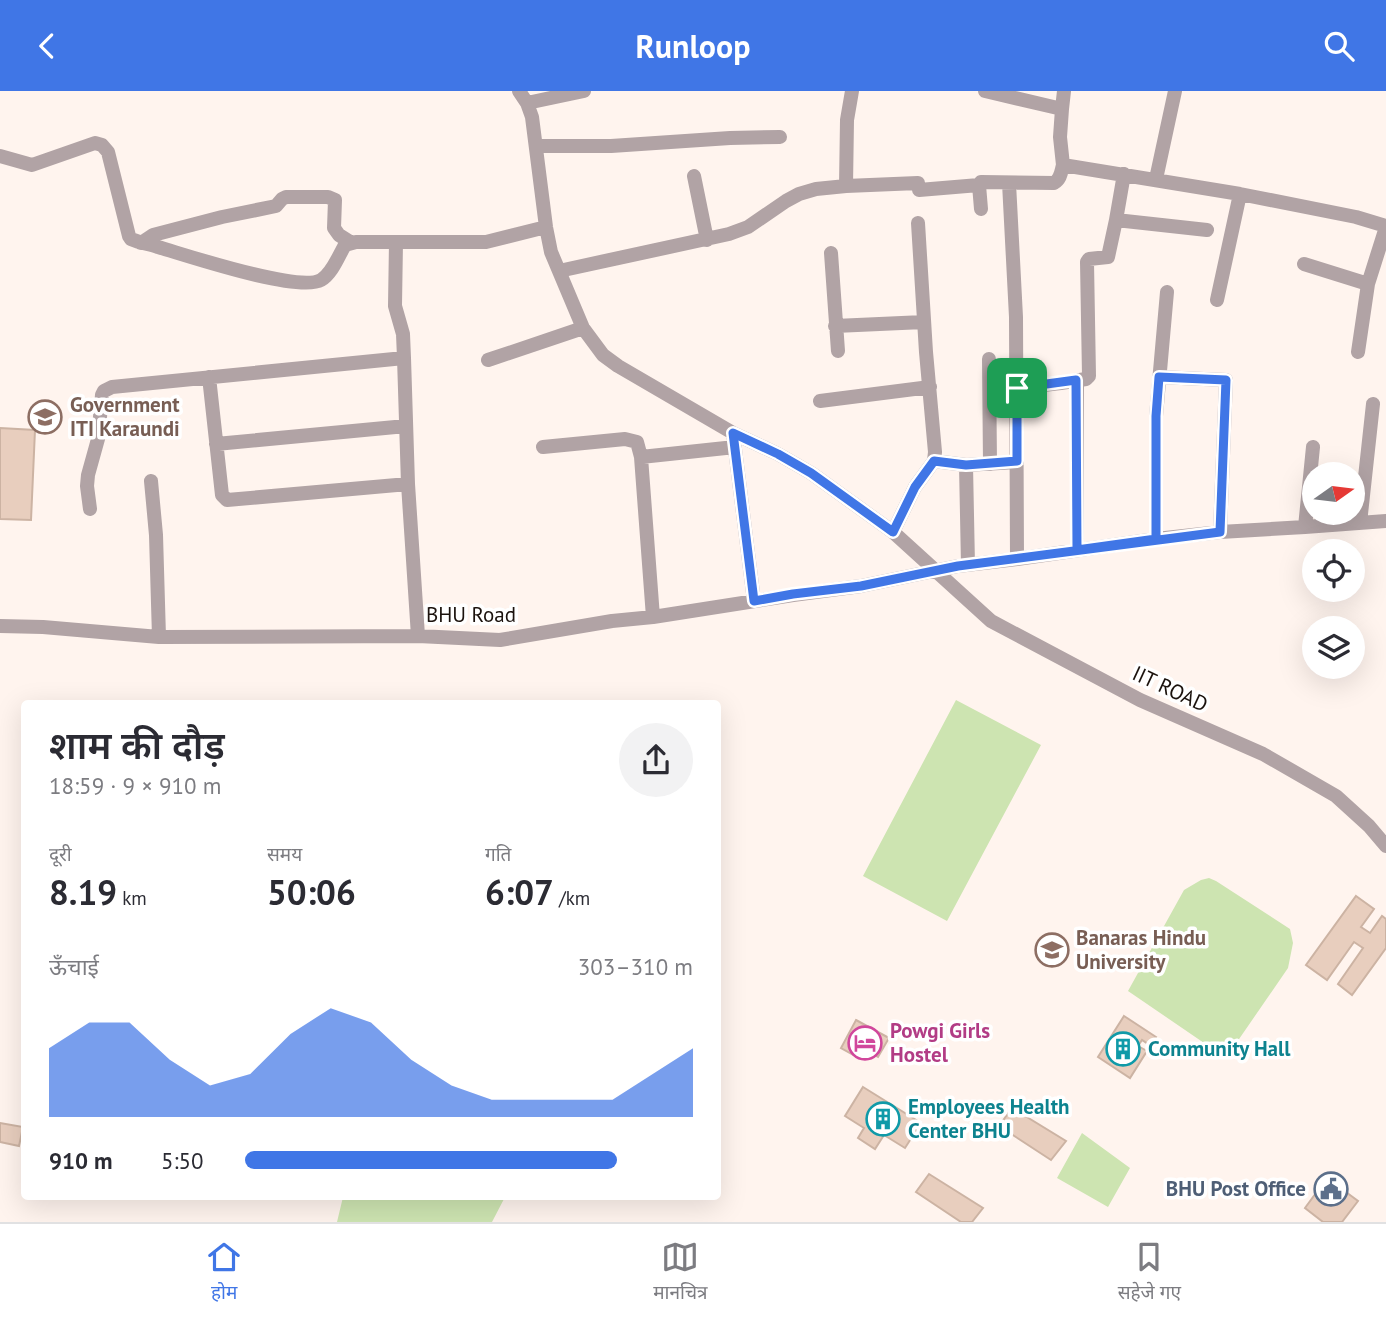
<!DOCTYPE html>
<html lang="hi">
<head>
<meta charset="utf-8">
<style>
  body { margin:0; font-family:"PT Sans","Noto Sans Devanagari",sans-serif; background:#f2f2f3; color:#2b2b33; height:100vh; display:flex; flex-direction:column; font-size:26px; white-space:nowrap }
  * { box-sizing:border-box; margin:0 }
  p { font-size:23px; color:#7c7c81 }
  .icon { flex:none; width:38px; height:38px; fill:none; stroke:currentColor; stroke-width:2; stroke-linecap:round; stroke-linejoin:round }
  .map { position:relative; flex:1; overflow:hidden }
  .panel { position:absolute; left:21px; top:609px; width:700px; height:500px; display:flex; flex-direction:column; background:#fff; border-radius:7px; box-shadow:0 7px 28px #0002 }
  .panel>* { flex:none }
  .needle { width:46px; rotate:76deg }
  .controls { position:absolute; left:1302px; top:371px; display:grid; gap:14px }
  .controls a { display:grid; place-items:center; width:63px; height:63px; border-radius:50%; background:#fff; box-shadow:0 7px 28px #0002; font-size:35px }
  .pin { position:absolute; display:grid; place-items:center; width:60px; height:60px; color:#fff; margin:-30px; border-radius:14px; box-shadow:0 4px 10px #0006 }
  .round { display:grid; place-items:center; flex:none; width:74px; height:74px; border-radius:37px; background:#f2f2f3 }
  .summary { display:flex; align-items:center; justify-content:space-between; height:119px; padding:0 28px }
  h1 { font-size:38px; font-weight:600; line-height:52px }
  .figures { display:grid; grid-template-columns:repeat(3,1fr); gap:10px; height:119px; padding:7px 28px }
  .figures div { display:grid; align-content:center }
  .figures b { font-size:35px; font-weight:600 }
  .figures small { font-size:19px; font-weight:400 }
  .figures p { font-size:19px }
  .chart { height:196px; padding:14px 28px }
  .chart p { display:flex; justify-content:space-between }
  .chart svg { width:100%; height:126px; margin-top:7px; fill:#4076e6; opacity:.7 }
  ul { padding:0 28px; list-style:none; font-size:23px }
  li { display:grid; grid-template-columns:112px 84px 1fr; align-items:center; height:52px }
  li i { height:18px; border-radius:9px; background:#4076e6 }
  header { display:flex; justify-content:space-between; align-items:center; height:91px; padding:0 28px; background:#4076e6; color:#fff; font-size:32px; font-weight:600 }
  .tab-bar { display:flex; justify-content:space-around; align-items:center; height:98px; border-top:2px solid #e1e1e2; background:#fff; font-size:19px; color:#7c7c81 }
  .tab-bar a { display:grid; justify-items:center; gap:4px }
  .tab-bar .current { color:#4076e6 }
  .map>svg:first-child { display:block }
</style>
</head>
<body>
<header><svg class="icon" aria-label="back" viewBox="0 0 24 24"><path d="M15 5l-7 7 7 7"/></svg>Runloop<svg class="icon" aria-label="search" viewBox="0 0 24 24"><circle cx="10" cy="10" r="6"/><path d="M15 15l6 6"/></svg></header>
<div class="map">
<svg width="1386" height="1131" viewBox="0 0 1386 1131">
  <rect width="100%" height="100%" fill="#fff4ee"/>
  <path fill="#cde4b1" d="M956,609L1041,654L947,830L863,785Z
    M1209,787L1216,790L1290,838L1293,852L1288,877L1226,967L1128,900L1184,799L1201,789Z
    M1082,1042L1130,1077L1108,1116L1057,1087Z
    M343,1106H505L492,1131H337Z"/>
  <path fill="#e8cebe" stroke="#ccb3a3" stroke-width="2" d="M0,337L35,339L31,429L0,428Z
    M1356,805L1374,818L1361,836L1370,842L1382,825L1386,828V857L1352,904L1338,893L1363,857L1354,851L1327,889L1306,874Z
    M1124,925L1156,946L1151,955L1142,949L1138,955L1147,960L1130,987L1098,966Z
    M856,929L889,947L878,966L862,957L857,966L841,957Z
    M863,996L921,1032L905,1057L884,1044L875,1058L858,1047L864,1037L845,1025Z
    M1012,1017L1066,1050L1051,1069L999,1035Z
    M0,1032L23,1036L19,1055L0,1051Z
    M929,1083L983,1117L972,1131H961L916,1101Z
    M1327,1087L1358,1110L1342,1131H1323L1305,1117Z"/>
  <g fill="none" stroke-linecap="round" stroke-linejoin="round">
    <path stroke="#b1a3a5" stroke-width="14" d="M519,0L527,12L532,26L546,136L551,161L583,237L603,264L618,275L733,342L778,363L811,382L893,441L991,530L1140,609L1263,663L1336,705L1369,735L1386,755
      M985,0L1062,18L1060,46L1063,74L1240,103L1356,126L1386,135
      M527,12L584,0
      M1062,18L1064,0
      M537,55H611L730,47L780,46
      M0,65L32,74L95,52L102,54L108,61L129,145L131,148C140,152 149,153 158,156C186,164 298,202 321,189C332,183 339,164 345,154L356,151H396
      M1124,83L1116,129L1207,139
      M694,85L707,149
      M1156,88L1175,0
      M1009,92L1016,226L1017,468
      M846,95L918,92
      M919,99L979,94
      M981,118L979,94L981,91L1054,92C1061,88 1061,81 1063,74
      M141,152L153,144L222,126L276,115L282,108L286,106H328L335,109L334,137L339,144L350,151
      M831,162L838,260
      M1304,173L1368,193
      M559,180L729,143L748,136L786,110L799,103L816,98L846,95L847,29L852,0
      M1217,209L1240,103
      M835,235L924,231
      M1358,261L1368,193L1386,136
      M404,267L403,243L395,215L396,151H486L546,136
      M989,268L990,373
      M488,269L583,237
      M209,286L222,404L227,409L408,393
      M1159,286L1226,289L1220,441
      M1077,289V459
      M1017,297L1061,292L1086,288L1089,285L1087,171L1089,168L1108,166L1116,129
      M820,310L930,296
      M733,342L754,510
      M216,353L406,335
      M543,356L625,348L637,351L641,366L653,526
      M641,366L735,356
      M934,370L966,374L1017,371
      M966,374L968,474
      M151,390L156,444L159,546
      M90,418L87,395L88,384L98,348L102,304L104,300L112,296L404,267L408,393L418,545
      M1360,432L1373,313
      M1305,436L1313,356
      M893,441L915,396L934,370L935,361L926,261L918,132
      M1156,448V325L1167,201
      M0,535L43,536L159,546L418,545L500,549L612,530L653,526L793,504L861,495L958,475L1017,468L1156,448L1220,441L1305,436L1386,430"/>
  </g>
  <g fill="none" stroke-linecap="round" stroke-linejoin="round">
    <defs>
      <path id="route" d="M1017,297V370L966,374L934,370L915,396L893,441L811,382L778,363L733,342L754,510L793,503L861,495L958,475L1220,441L1226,289L1159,286L1156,325V448L1077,459L1076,289L1017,297"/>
    </defs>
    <use href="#route" stroke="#fff" stroke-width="14"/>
    <use href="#route" stroke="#4076e6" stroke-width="9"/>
  </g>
  <defs>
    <symbol id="university-ring" viewBox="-11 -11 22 22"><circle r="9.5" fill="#fff" stroke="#8d6e63" stroke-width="1.5"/><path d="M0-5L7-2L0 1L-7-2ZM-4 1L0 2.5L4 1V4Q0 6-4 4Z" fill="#8d6e63"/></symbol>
    <symbol id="hotel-ring" viewBox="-11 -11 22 22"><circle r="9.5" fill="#fff" stroke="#d1479c" stroke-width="1.5"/><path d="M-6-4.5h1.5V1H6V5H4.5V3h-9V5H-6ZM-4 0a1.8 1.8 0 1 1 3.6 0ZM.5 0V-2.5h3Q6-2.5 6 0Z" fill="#d1479c"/></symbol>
    <symbol id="building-ring" viewBox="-11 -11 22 22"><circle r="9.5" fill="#fff" stroke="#0f9aa8" stroke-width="1.5"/><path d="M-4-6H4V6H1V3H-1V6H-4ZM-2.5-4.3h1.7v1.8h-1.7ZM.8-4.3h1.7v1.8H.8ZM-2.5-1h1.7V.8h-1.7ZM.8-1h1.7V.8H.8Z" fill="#0f9aa8"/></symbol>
    <symbol id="civic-ring" viewBox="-11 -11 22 22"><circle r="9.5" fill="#fff" stroke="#5c6f8a" stroke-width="1.5"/><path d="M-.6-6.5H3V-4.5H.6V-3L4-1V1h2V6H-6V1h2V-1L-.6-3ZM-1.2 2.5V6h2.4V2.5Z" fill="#5c6f8a"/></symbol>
  </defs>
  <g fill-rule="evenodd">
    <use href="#university-ring" x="26" y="307" width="38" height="38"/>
    <use href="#university-ring" x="1033" y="840" width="38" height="38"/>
    <use href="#hotel-ring" x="846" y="933" width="38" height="38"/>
    <use href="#building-ring" x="1104" y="939" width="38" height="38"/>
    <use href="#building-ring" x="864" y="1009" width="38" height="38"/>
    <use href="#civic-ring" x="1312" y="1079" width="38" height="38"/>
  </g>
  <g text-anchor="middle" stroke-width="7" stroke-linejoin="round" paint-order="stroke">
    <g font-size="21" font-weight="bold" fill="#785e54" stroke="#fff" text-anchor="start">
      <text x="70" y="321">Government<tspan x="70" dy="24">ITI Karaundi</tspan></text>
      <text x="1076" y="854">Banaras Hindu<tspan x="1076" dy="24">University</tspan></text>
    </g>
    <g font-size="21" fill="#1b120d" stroke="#fff">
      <text x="471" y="531">BHU Road</text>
      <text transform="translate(1170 598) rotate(25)" y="7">IIT ROAD</text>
    </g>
    <g font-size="21" font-weight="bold" fill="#b23c85" stroke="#fff" text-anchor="start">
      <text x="890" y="947">Powgi Girls<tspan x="890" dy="24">Hostel</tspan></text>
    </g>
    <g font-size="21" font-weight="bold" fill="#0d838f" stroke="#fff" text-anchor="start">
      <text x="1148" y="965">Community Hall</text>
      <text x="908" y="1023">Employees Health<tspan x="908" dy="24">Center BHU</tspan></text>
    </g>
    <g font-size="21" font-weight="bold" fill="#4e5e75" stroke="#fff" text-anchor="end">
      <text x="1306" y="1105">BHU Post Office</text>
    </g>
  </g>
</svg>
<div class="controls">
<a><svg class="needle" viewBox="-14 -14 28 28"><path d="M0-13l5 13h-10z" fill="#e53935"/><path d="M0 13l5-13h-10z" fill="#7c7c81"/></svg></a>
<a><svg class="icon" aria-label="locate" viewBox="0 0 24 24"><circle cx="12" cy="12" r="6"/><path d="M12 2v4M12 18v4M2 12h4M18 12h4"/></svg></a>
<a><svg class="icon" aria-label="layers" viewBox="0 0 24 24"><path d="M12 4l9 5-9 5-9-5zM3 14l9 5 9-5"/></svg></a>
</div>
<div class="pin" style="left:1017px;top:297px;background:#1e9e55"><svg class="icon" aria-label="arrive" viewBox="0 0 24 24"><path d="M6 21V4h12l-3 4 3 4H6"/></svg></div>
<section class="panel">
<div class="summary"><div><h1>शाम की दौड़</h1><p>18:59 · 9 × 910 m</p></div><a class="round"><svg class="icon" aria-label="share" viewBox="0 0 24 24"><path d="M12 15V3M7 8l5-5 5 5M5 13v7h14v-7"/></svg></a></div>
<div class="figures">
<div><p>दूरी</p><b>8.19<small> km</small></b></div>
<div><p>समय</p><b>50:06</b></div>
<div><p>गति</p><b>6:07<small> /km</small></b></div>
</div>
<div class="chart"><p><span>ऊँचाई</span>303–310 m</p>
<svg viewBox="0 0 160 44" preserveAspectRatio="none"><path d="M0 44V20L10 11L20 11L30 24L40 33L50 29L60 15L70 6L80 11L90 24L100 33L110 38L120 38L130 38L140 38L150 29L160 20V44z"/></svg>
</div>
<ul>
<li><b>910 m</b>5:50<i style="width:83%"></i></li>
</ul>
</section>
</div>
<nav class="tab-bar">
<a class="current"><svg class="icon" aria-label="home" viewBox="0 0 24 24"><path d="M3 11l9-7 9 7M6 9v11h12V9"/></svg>होम</a>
<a><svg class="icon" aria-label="map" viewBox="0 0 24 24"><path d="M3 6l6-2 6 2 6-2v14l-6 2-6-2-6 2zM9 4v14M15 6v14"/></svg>मानचित्र</a>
<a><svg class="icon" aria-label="saved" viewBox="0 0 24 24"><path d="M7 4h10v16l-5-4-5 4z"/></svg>सहेजे गए</a>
</nav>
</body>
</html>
